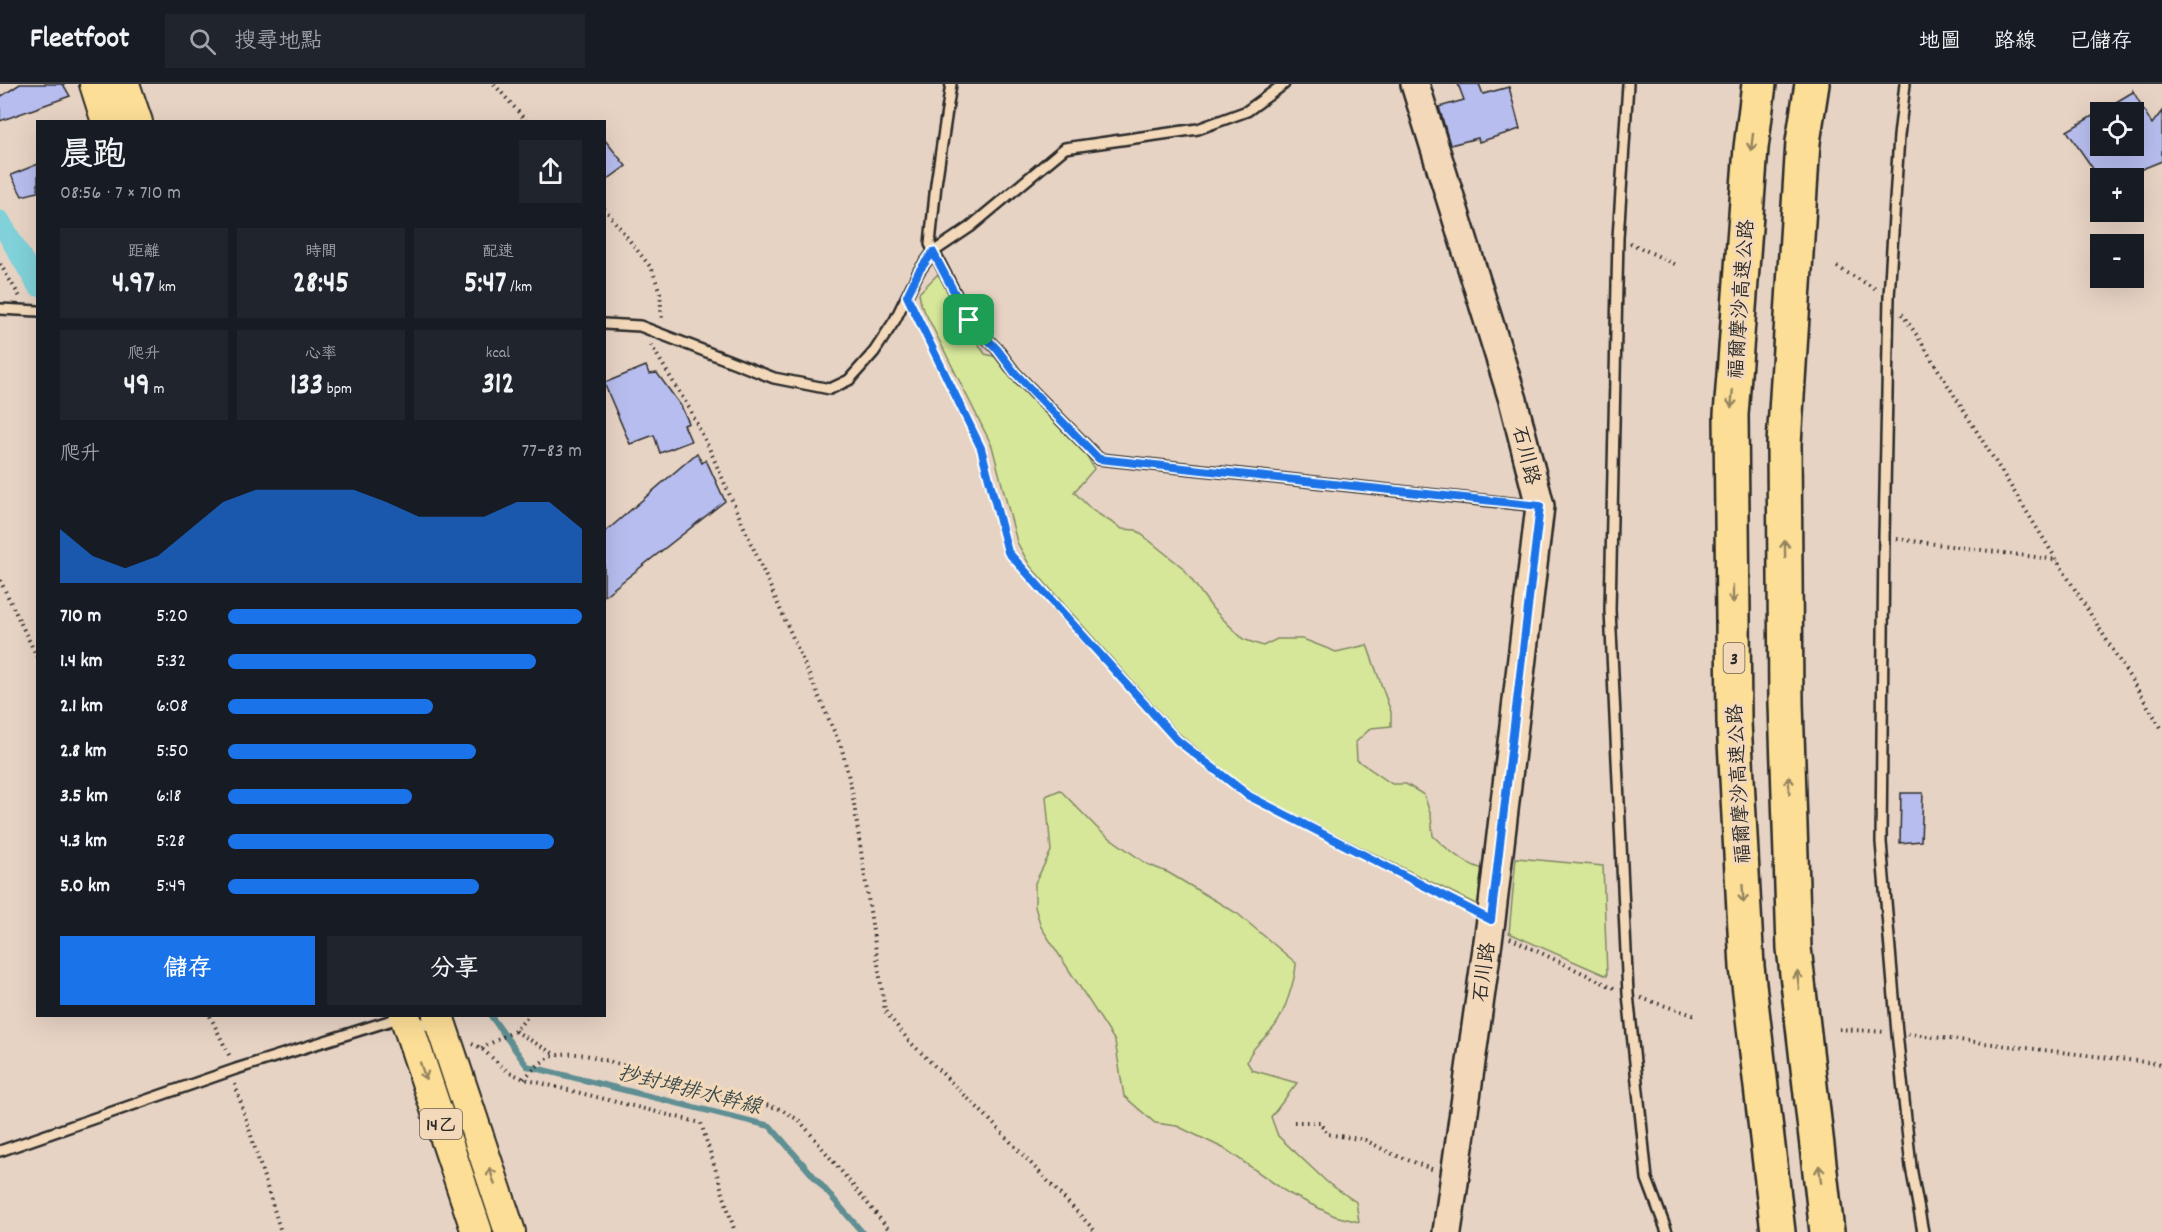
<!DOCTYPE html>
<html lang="zh-TW">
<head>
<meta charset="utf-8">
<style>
  body { margin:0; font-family:Dekko,"LXGW WenKai TC",sans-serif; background:#20242c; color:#f1f3f6; height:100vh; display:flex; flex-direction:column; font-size:22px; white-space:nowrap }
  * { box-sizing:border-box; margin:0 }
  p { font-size:20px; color:#9ea1a6 }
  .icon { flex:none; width:33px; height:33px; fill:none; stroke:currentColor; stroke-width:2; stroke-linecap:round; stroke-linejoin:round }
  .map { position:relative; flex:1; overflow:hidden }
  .side { position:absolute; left:36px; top:36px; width:570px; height:897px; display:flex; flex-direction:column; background:#171b24; border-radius:0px; box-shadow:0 6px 24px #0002 }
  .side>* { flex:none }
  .controls { position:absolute; left:2090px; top:18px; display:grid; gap:12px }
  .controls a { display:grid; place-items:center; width:54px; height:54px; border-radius:0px; background:#171b24; box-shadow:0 6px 24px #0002; font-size:30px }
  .pin { position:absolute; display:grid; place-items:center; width:51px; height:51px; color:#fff; margin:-26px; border-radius:12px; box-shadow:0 3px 9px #0006 }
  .round { display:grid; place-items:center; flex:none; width:63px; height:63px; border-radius:0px; background:#20242c }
  .summary { display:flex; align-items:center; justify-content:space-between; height:102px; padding:0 24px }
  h1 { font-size:33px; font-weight:700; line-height:45px }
  .stats { display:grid; grid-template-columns:repeat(3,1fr); gap:9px; height:102px; padding:6px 24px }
  .stats div { display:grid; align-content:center; border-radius:0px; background:#20242c; text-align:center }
  .stats b { font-size:30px; font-weight:700 }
  .stats small { font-size:16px; font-weight:400 }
  .stats p { font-size:16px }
  .chart { height:168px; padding:12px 24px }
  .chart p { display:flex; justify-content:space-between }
  .chart svg { width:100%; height:108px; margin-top:6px; fill:#1a73e8; opacity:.7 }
  .button { display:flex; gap:12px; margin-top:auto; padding:12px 24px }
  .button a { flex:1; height:69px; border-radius:0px; background:#1a73e8; color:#fff; font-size:24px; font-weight:700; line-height:69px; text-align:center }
  .button a+a { background:#20242c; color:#f1f3f6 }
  ul { padding:0 24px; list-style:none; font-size:20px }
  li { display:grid; grid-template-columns:96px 72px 1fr; align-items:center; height:45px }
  li i { height:15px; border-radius:8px; background:#1a73e8 }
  header { display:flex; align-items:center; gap:36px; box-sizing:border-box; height:84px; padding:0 30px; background:#171b24; border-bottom:2px solid #363941 }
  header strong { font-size:28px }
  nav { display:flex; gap:33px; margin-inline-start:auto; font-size:21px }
  .search { width:420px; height:54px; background:#20242c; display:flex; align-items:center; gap:15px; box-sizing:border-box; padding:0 21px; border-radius:0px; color:#9ea1a6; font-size:22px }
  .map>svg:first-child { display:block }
</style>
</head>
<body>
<header>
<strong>Fleetfoot</strong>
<div class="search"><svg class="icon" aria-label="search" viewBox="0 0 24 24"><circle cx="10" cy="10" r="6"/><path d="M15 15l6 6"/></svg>搜尋地點</div>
<nav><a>地圖</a><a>路線</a><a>已儲存</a></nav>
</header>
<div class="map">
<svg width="2162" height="1148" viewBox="0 0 2162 1148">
  <rect width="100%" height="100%" fill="#e7d3c4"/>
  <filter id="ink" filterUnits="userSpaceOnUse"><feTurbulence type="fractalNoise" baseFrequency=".0167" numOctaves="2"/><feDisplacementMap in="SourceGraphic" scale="12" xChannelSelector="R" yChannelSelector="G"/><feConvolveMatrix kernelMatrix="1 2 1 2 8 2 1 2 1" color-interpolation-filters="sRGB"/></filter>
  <g filter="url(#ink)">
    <path fill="#d6e79a" stroke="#808962" stroke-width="1.5" d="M937,191L942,192L958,228L985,270L1001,274L1080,358L1094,385L1074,408L1092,426L1122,445L1136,446L1182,483L1213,525L1243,555L1263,562L1277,555H1303L1336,568L1367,561L1391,628V642L1371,644L1356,658L1357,676L1392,700H1406L1424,711L1431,732L1433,752C1450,768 1467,782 1490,787V827L1267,717L1240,701L1176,647L1030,482L1017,458L992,362L921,220L919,209Z
      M1060,706L1100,747L1147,780L1169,789L1238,830L1296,879C1296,894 1284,930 1275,942C1266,954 1251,963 1247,978L1252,986L1297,999L1271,1033L1278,1052L1328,1099L1356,1118L1359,1138L1335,1132L1288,1109L1225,1065L1177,1042L1155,1039L1124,1012L1115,957L1041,843L1035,823V799L1051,767L1046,712Z
      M1516,774L1603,782L1607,892L1509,849Z"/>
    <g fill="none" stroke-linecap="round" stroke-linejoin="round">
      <path stroke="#5e8f93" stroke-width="6" d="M491,932L527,982L770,1042L862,1148"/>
      <path stroke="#80d1d9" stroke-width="21" d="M0,137L38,202"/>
    </g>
    <path fill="#b7bdee" stroke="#2b2b2b" stroke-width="1.5" fill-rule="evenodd" d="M20,0H63L70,12L0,37V13Z
      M1458,0H1479L1483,10L1509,3L1520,45L1479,58L1478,54L1450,61L1439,23L1464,16Z
      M2133,7L2152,40L2162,27V77L2120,94L2100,95L2067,47L2133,8ZM2100,28H2133V62H2100Z
      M604,55L626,82L604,98Z
      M38,80V108L22,112L11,91Z
      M646,282L649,290L657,289L681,322L689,339L684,341L691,357L660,369L654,351L630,360L604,299Z
      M697,369L702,379L706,376L725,417L604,512V449Z
      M1901,709H1923L1921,757L1900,759Z"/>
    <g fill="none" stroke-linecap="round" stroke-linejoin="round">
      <defs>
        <path id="lane" d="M951,0L936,100L930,160L969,236L997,265L1015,289L1099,375L1538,422
          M1628,0L1618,154L1610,526L1628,910L1647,1095L1667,1148
          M1905,0L1899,52L1889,213L1884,453L1881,758L1897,949L1911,1083L1923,1148
          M0,225L38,227
          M604,240L640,242L774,294L830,305L849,296L874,268L895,236L919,187L933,168L970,143L1065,64L1198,45L1247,27L1284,0
          M0,1067L236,985L405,932L436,945"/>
        <path id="secondary" d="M1415,0L1513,316L1540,422L1491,836L1447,1148"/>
        <path id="primary" d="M95,0L107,38
          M124,0L137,38
          M405,932L477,1148
          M438,932L510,1148"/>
        <path id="highway" d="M1759,0L1751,64L1731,331L1734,638L1747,883L1778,1148
          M1812,0L1803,58L1784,360L1786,619L1794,864L1827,1148"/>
      </defs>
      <use href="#lane" stroke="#2b2b2b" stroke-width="14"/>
      <use href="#secondary" stroke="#2b2b2b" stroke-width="32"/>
      <use href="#primary" stroke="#2b2b2b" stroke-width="34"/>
      <use href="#highway" stroke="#2b2b2b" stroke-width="38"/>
      <path stroke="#2b2b2b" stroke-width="4" stroke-dasharray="1.5 4.5" stroke-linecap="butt" d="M494,0L527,38
        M604,124L652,185L660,209L662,237
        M1630,159L1677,181
        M0,180L20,213
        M1837,183L1876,205
        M914,226L981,364L1008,468L1177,656L1249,712L1470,826
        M1902,230L1916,250L2162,645
        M651,261L689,324L709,364L842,665L852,707L885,927L909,957L986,1032L1096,1148
        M1897,455L2058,476
        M0,496L38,575
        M1510,854L1614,904
        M1641,914L1696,932
        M210,932L230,973
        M1839,945L1886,948
        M515,947L556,971
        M1908,950L2162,980
        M472,960L481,964L507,987L524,995L701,1039L735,1148
        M481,964L515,947L528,932
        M524,995C545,971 559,966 590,972L780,1025L800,1037L891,1148
        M235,1000L281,1148
        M1294,1038H1320L1327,1050L1365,1056L1390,1069L1434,1086"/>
      <use href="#lane" stroke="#f3d9ba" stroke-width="9"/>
      <use href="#secondary" stroke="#f3d9ba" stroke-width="27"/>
      <use href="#primary" stroke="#fcde96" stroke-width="30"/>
      <use href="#highway" stroke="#fcde96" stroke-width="33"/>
    </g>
    <defs><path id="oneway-shaft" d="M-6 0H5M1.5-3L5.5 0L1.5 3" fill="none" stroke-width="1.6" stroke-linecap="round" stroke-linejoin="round" transform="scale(1.5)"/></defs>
    <g stroke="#948460">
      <use href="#oneway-shaft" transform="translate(1752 58) rotate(97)"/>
      <use href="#oneway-shaft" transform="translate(1732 315) rotate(95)"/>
      <use href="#oneway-shaft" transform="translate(1785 465) rotate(-91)"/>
      <use href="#oneway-shaft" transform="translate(1733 510) rotate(89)"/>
      <use href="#oneway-shaft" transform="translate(1789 701) rotate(-92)"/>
      <use href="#oneway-shaft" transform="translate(1743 810) rotate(87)"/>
      <use href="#oneway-shaft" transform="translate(1798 896) rotate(-97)"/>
      <use href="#oneway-shaft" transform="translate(423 987) rotate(71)"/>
      <use href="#oneway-shaft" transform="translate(1820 1090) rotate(-97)"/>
      <use href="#oneway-shaft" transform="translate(492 1092) rotate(-108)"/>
    </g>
  </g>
  <g fill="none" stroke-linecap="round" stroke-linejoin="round" filter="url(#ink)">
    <defs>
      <path id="route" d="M933,168L969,236L997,265L1015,289L1099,375L1540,422L1491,836L1249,712L1177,656L1008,468L981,364L907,212L919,187Z"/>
    </defs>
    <use href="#route" stroke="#fff" stroke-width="12"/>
    <use href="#route" stroke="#1a73e8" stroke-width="8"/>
  </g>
  <g text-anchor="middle" stroke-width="6" stroke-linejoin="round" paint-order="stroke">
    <g fill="#f3d9ba" stroke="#675f56" stroke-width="1.5">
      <rect x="1723.5" y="559" width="21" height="30" rx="4.5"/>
      <rect x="420" y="1025" width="42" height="30" rx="4.5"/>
    </g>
    <g font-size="18" font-weight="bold" fill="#2b2b2b">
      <text x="1734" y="580">3</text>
      <text x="441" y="1046">14乙</text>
    </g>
    <g font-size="20" fill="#2b2b2b" stroke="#f3d9ba">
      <text transform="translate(1740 215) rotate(-86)" y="7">福爾摩沙高速公路</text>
      <text transform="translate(1527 371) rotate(76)" y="7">石川路</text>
      <text transform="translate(1738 700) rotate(-93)" y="7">福爾摩沙高速公路</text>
      <text transform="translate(1483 888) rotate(-82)" y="7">石川路</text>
    </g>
    <g font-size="21" font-style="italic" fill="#3c4c4e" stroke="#f3d9ba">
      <text transform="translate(690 1005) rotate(14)" y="7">抄封埤排水幹線</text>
    </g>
  </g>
</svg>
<div class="controls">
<a><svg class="icon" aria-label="locate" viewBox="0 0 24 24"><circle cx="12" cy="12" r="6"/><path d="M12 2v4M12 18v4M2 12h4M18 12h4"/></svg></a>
<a>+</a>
<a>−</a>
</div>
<div class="pin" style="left:969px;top:236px;background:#1e9e55"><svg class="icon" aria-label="arrive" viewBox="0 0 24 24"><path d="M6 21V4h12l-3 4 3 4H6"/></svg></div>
<section class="side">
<div class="summary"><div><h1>晨跑</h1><p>08:56 · 7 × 710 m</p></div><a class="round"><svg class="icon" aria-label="share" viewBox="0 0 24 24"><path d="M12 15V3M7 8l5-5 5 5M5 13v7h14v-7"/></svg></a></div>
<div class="stats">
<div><p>距離</p><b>4.97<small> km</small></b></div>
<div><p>時間</p><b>28:45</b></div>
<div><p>配速</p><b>5:47<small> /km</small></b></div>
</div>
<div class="stats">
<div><p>爬升</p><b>49<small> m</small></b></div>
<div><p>心率</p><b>133<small> bpm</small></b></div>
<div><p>kcal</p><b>312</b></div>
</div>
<div class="chart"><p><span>爬升</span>77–83 m</p>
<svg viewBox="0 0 160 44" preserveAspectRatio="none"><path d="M0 44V22L10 33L20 38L30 33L40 22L50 11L60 6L70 6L80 6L90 6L100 11L110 17L120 17L130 17L140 11L150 11L160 22V44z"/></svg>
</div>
<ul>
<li><b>710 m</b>5:20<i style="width:100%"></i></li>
<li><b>1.4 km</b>5:32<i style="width:87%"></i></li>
<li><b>2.1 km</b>6:08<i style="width:58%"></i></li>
<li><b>2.8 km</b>5:50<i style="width:70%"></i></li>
<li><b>3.5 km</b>6:18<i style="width:52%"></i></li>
<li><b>4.3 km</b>5:28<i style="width:92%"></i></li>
<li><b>5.0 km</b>5:49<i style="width:71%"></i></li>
</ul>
<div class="button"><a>儲存</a><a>分享</a></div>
</section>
</div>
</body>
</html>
